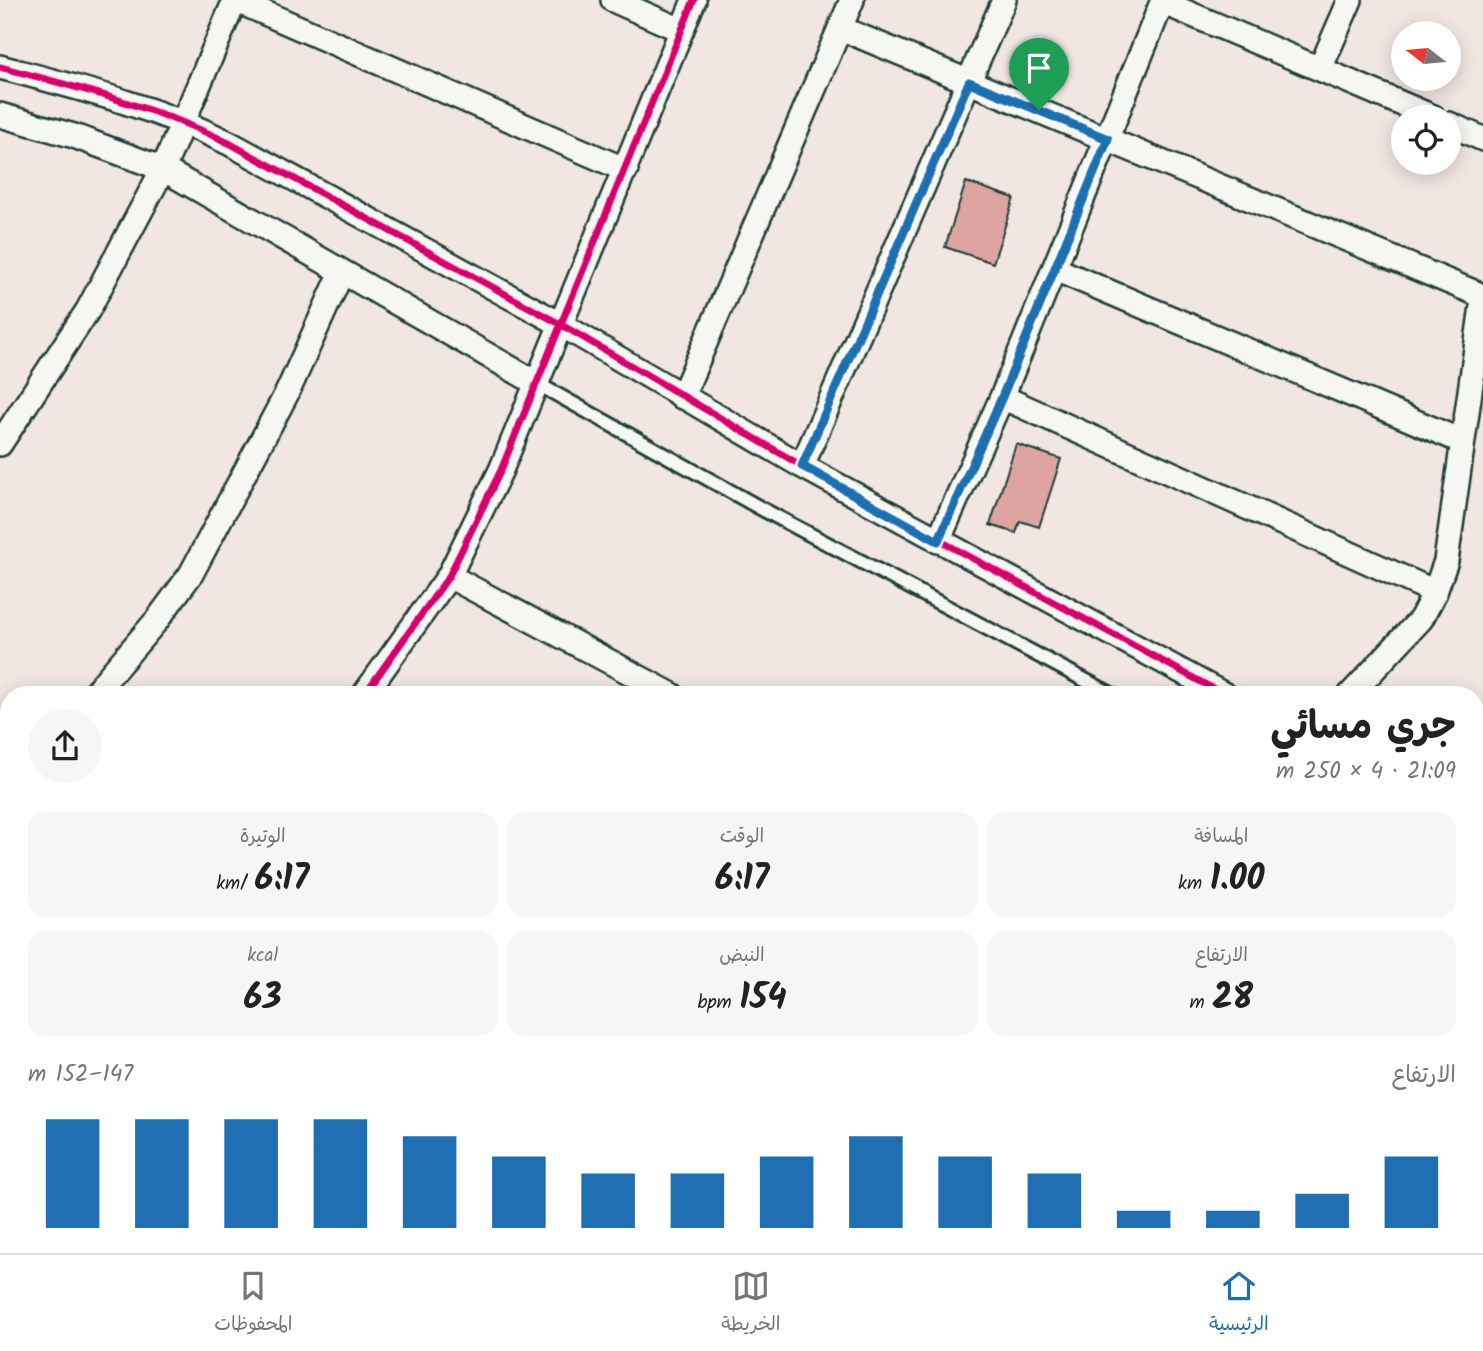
<!DOCTYPE html>
<html lang="ar">
<head>
<meta charset="utf-8">
<style>
  body { margin:0; font-family:Kalam,"Playpen Sans Arabic",sans-serif; background:#f6f6f6; color:#222; direction:rtl; height:100vh; display:flex; flex-direction:column; font-size:26px; white-space:nowrap }
  * { box-sizing:border-box; margin:0 }
  p { font-size:23px; color:#767676 }
  .icon { flex:none; width:38px; height:38px; fill:none; stroke:currentColor; stroke-width:2; stroke-linecap:round; stroke-linejoin:round }
  .map { position:relative; flex:1; overflow:hidden; direction:ltr }
  .details { position:absolute; left:0px; top:686px; width:1484px; height:567px; display:flex; flex-direction:column; background:#fff; border-radius:28px 28px 0 0; box-shadow:0 4px 18px #0003; direction:rtl }
  .details>* { flex:none }
  .needle { width:46px; rotate:286deg }
  .fabs { position:absolute; left:1391px; top:21px; display:grid; gap:14px }
  .fabs a { display:grid; place-items:center; width:70px; height:70px; border-radius:50%; background:#fff; box-shadow:0 4px 18px #0003; font-size:35px }
  .pin { position:absolute; display:grid; place-items:center; width:60px; height:60px; color:#fff; margin:-72px -30px; border-radius:50% 50% 50% 0; rotate:-45deg; box-shadow:0 0 7px #0007 }
  .pin .icon { rotate:45deg }
  .round { display:grid; place-items:center; flex:none; width:74px; height:74px; border-radius:37px; background:#f6f6f6 }
  .overview { display:flex; align-items:center; justify-content:space-between; height:119px; padding:0 28px }
  h1 { font-size:38px; font-weight:700; line-height:52px }
  .metrics { display:grid; grid-template-columns:repeat(3,1fr); gap:10px; height:119px; padding:7px 28px }
  .metrics div { display:grid; align-content:center; border-radius:18px; background:#f6f6f6; text-align:center }
  .metrics b { font-size:35px; font-weight:700 }
  .metrics small { font-size:19px; font-weight:400 }
  .metrics p { font-size:19px }
  .chart { height:196px; padding:14px 28px }
  .chart p { display:flex; justify-content:space-between }
  .chart svg { width:100%; height:126px; margin-top:7px; stroke:#1f6fb2; stroke-width:6 }
  .tabs { display:flex; justify-content:space-around; align-items:center; height:98px; border-top:2px solid #e0e0e0; background:#fff; font-size:19px; color:#767676 }
  .tabs a { display:grid; justify-items:center; gap:4px }
  .tabs .active { color:#1f6fb2 }
  .map>svg:first-child { display:block }
</style>
</head>
<body>
<div class="map">
<svg width="1483" height="1253" viewBox="0 0 1483 1253">
  <rect width="100%" height="100%" fill="#f1e6e2"/>
  <filter id="ink" filterUnits="userSpaceOnUse"><feTurbulence type="fractalNoise" baseFrequency=".0143" numOctaves="2"/><feDisplacementMap in="SourceGraphic" scale="14" xChannelSelector="R" yChannelSelector="G"/><feConvolveMatrix kernelMatrix="1 2 1 2 8 2 1 2 1" color-interpolation-filters="sRGB"/></filter>
  <g filter="url(#ink)">
    <path fill="#dea4a2" stroke="#1f3d34" stroke-width="2" d="M966,182L1014,198L993,263L945,247Z
      M1016,444L1061,459L1039,527L1020,521L1016,533L990,525Z"/>
    <g fill="none" stroke-linecap="round" stroke-linejoin="round">
      <defs>
        <path id="service" d="M538,384L762,509L1113,695"/>
        <path id="minor" d="M235,0L626,170
          M613,0L681,30
          M1162,2L1433,117
          M840,28L1483,296
          M0,67C79,88 156,107 229,143L560,324L802,466L1225,695
          M1320,69L1350,0
          M0,115L74,136L163,169L538,384
          M1449,124L1483,139
          M1055,269L1461,441
          M682,397L852,0
          M1002,397L1435,592
          M0,444L88,310L163,169L235,0
          M802,466L1004,0
          M938,541L1002,397L1163,0
          M449,576L672,695
          M93,695L157,620L191,574L288,391L341,274
          M364,695L449,576L501,470L694,0
          M1350,695L1421,619L1435,592L1446,561L1483,299
          M0,791L9,783
          M1475,830L1483,834
          M0,959L9,965
          M1475,981L1483,959
          M1475,1165L1483,1207
          M0,1203L9,1204
          M1475,1238L1483,1236
          M152,1244L165,1253
          M1145,1253L1175,1244
          M1412,1253L1449,1244"/>
      </defs>
      <use href="#service" stroke="#1f3d34" stroke-width="18"/>
      <use href="#minor" stroke="#1f3d34" stroke-width="28"/>
      <use href="#service" stroke="#f6f6f2" stroke-width="12"/>
      <use href="#minor" stroke="#f6f6f2" stroke-width="23"/>
      <defs>
        <path id="cycleway" d="M0,67C79,88 156,107 229,143L560,324L802,466L1225,695
          M364,695L449,576L501,470L694,0"/>
      </defs>
      <use href="#cycleway" stroke="#f6f6f2" stroke-width="11"/>
      <use href="#cycleway" stroke="#d6006c" stroke-width="7"/>
    </g>
  </g>
  <g fill="none" stroke-linecap="round" stroke-linejoin="round" filter="url(#ink)">
    <defs>
      <path id="route" d="M969,82L1108,139L1002,397L938,541L802,466Z"/>
    </defs>
    <use href="#route" stroke="#fff" stroke-width="14"/>
    <use href="#route" stroke="#1f6fb2" stroke-width="9"/>
  </g>
</svg>
<div class="fabs">
<a><svg class="needle" viewBox="-14 -14 28 28"><path d="M0-13l5 13h-10z" fill="#e53935"/><path d="M0 13l5-13h-10z" fill="#767676"/></svg></a>
<a><svg class="icon" aria-label="locate" viewBox="0 0 24 24"><circle cx="12" cy="12" r="6"/><path d="M12 2v4M12 18v4M2 12h4M18 12h4"/></svg></a>
</div>
<div class="pin" style="left:1039px;top:110px;background:#1e9e55"><svg class="icon" aria-label="arrive" viewBox="0 0 24 24"><path d="M6 21V4h12l-3 4 3 4H6"/></svg></div>
<section class="details">
<div class="overview"><div><h1>جري مسائي</h1><p>21:09 · 4 × 250 m</p></div><a class="round"><svg class="icon" aria-label="share" viewBox="0 0 24 24"><path d="M12 15V3M7 8l5-5 5 5M5 13v7h14v-7"/></svg></a></div>
<div class="metrics">
<div><p>المسافة</p><b>1.00<small> km</small></b></div>
<div><p>الوقت</p><b>6:17</b></div>
<div><p>الوتيرة</p><b>6:17<small> /km</small></b></div>
</div>
<div class="metrics">
<div><p>الارتفاع</p><b>28<small> m</small></b></div>
<div><p>النبض</p><b>154<small> bpm</small></b></div>
<div><p>kcal</p><b>63</b></div>
</div>
<div class="chart"><p><span>الارتفاع</span>147–152 m</p>
<svg viewBox="0 0 160 44" preserveAspectRatio="none"><path d="M5 44V6M15 44V6M25 44V6M35 44V6M45 44V12M55 44V19M65 44V25M75 44V25M85 44V19M95 44V12M105 44V19M115 44V25M125 44V38M135 44V38M145 44V32M155 44V19"/></svg>
</div>
</section>
</div>
<nav class="tabs">
<a class="active"><svg class="icon" aria-label="home" viewBox="0 0 24 24"><path d="M3 11l9-7 9 7M6 9v11h12V9"/></svg>الرئيسية</a>
<a><svg class="icon" aria-label="map" viewBox="0 0 24 24"><path d="M3 6l6-2 6 2 6-2v14l-6 2-6-2-6 2zM9 4v14M15 6v14"/></svg>الخريطة</a>
<a><svg class="icon" aria-label="saved" viewBox="0 0 24 24"><path d="M7 4h10v16l-5-4-5 4z"/></svg>المحفوظات</a>
</nav>
</body>
</html>
